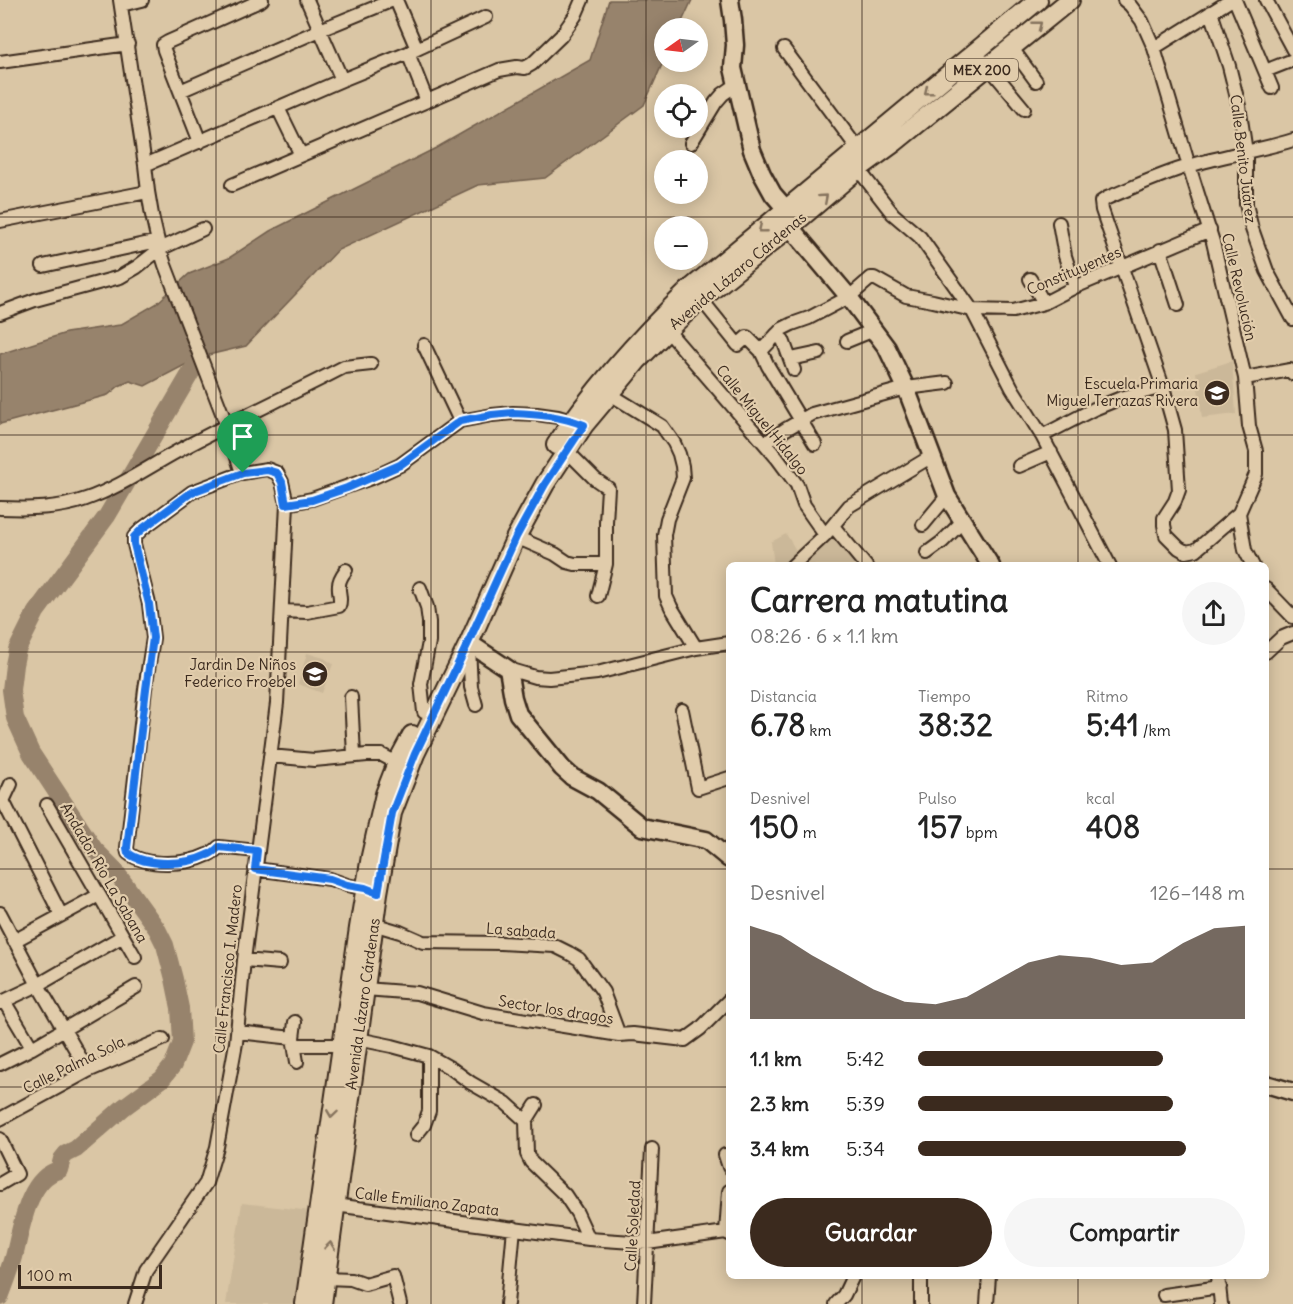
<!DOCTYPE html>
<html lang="es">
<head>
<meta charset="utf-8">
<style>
  body { margin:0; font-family:Delius,sans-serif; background:#f6f6f6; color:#222; height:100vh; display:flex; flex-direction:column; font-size:22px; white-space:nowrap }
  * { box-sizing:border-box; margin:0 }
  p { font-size:20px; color:#767676 }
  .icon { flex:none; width:33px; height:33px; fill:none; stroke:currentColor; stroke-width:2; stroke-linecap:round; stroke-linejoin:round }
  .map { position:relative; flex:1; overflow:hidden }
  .sheet { position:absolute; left:726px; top:562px; width:543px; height:717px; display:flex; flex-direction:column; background:#fff; border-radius:9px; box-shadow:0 3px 15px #0003 }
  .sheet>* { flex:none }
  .needle { width:39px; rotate:256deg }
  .buttons { position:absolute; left:654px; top:18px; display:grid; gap:12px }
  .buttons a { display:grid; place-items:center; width:54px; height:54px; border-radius:50%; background:#fff; box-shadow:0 3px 15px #0003; font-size:30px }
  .scale { position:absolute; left:18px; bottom:15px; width:144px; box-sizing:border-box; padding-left:6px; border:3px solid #3b2a1e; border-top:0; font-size:16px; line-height:21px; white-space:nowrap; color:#3b2a1e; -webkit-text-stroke:4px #e1ccab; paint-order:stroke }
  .pin { position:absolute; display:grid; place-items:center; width:51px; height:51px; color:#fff; margin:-62px -26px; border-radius:50% 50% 50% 0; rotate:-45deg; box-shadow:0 0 6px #0007 }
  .pin .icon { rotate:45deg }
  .round { display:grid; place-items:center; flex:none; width:63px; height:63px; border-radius:32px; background:#f6f6f6 }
  .summary { display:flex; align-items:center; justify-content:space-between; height:102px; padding:0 24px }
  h1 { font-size:33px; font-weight:800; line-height:45px }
  .metrics { display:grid; grid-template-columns:repeat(3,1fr); gap:9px; height:102px; padding:6px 24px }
  .metrics div { display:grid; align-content:center }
  .metrics b { font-size:30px; font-weight:800 }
  .metrics small { font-size:16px; font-weight:400 }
  .metrics p { font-size:16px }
  .chart { height:168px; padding:12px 24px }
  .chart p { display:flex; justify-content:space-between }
  .chart svg { width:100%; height:108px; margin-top:6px; fill:#3b2a1e; opacity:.7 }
  .cta { display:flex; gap:12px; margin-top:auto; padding:12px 24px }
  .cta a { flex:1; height:69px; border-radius:36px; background:#3b2a1e; color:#fff; font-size:24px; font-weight:800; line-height:69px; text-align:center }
  .cta a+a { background:#f6f6f6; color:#222 }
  ul { padding:0 24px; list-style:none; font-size:20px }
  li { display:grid; grid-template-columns:96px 72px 1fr; align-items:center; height:45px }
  li i { height:15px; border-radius:8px; background:#3b2a1e }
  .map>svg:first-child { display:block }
</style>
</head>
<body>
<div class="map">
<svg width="1293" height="1304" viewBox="0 0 1293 1304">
  <rect width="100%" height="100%" fill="#dac6a5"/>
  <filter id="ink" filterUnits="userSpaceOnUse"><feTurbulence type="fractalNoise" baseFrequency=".0167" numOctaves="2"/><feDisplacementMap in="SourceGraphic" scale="12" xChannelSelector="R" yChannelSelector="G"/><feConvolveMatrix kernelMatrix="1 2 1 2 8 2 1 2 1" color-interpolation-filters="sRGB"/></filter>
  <g filter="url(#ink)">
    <path fill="#cbb899" d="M1232,361L1236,414L1202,418L1196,372Z
      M838,528L870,565H809L807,559Z
      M786,534L799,555L788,565H774L771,542Z
      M307,653L324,658L333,664L322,693L298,684Z
      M242,1203L311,1211L297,1304H226Z"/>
    <path fill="#97836c" stroke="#725f4d" stroke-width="1.5" d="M609,0H692L679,28H664V60L644,105L545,178L478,185L338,250L246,346L200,357L145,386L130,381L119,386L108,395L0,424V354L66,333L120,325L156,304L189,274L229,258L270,231L436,148L590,60Z"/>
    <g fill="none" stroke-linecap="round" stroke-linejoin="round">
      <path stroke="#97836c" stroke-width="18" d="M0,1297C5,1284 10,1271 14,1257C21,1231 27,1178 59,1170L62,1159L66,1154L76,1149L124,1107L162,1079L173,1065L182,1042L180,1008L174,979L165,945L157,929L113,868L94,849L31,753L15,718L11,690L14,665L17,650L36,612L107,516L200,357"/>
      <defs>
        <path id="street" d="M120,0L145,165C148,199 154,232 165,265L227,426L242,473
          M307,0L342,80
          M396,0L417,49
          M1124,0L1130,5L1142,21L1154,48L1189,166L1213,242L1245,378L1249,426L1256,451V474L1239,513L1196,550L1186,552L1179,548L1166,535L1164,525V518L1175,501L1179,490L1175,430L1163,387L1102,210L1101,202L1107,198C1134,187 1161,174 1189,166C1223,155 1259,151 1293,140
          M1235,0L1272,88
          M1266,0L1293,50
          M121,5L142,0
          M1211,12L1229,66L1239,106L1246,152V204L1252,229L1267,271L1293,319
          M1011,47L1036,81
          M1154,48L1231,0
          M784,49L858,149
          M408,53L427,101
          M984,61L1024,109
          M0,62L128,44
          M1265,71L1293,60
          M180,91L320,30L393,0
          M278,108L301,155
          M200,142L164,50L163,45L168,42L262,0
          M691,143L716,102L723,94L736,85
          M145,165L342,80L408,53L486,17
          M858,169L893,214L920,237L972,310L1012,388L1042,436L1110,566
          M232,185L499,70L517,67L525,68L532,64L561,36L575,16L582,0
          M0,221L147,192
          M1059,223L1065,256L1075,287
          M1160,250L1178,305
          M43,266L158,241
          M1030,279L1044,303
          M701,299L738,345L747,337L761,351L768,366L815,444
          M0,313L35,300L120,277L137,267L160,249L203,229
          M667,330L777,458L797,485L804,505L825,535
          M776,335L783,340L794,370
          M847,341L874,330
          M424,345L460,421
          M761,351L782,329L792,324L809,318L849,297L871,278H874L906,296L933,301L972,310L1013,311L1044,303L1075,287L1210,230
          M791,359L819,353
          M1245,378L1290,370L1293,374
          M610,394L662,426L674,443L679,454L682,466L683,478L667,519L664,535L666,596L671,607L696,648
          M1042,436L1094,409L1121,398L1163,387
          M765,443L786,429L812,414L906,388L947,383
          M567,451L595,479L608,488L606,522V564L598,596
          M1019,466L1051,452
          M287,504L312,499L374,477L400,465L460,421L492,415L513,413L537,414L558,417L578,423
          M0,508C29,509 59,509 86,499C118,488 147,468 176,452C231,422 288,396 344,367L371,364
          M1239,513L1245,550L1253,566
          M923,525L947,496
          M833,526L866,566
          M516,537L555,554L567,562L575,564H606
          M927,553L942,542L963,521
          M792,566L825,535L849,506L932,456
          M420,588L427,607L429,622V642L421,684L424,712
          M1266,589L1293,617
          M282,611L307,612L339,606C342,598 338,593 339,585C339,579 343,574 346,570
          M469,647L471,687L476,705
          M1266,652L1281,638L1293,633
          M508,669L535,677L549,678L597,673L696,648L729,643
          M351,697L354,755
          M682,710L698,788L729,778
          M270,756L314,760L367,755H382L397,763
          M3,801L61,915
          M3,801L11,784
          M47,805L135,957
          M255,869L330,879L347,885L371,890
          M0,913L38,985L88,1071
          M368,926L373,924L400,932L423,942L501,943L555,946L569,953L579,959L603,992L619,1035
          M14,941L99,895
          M244,960L280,963
          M365,989L417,993L483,1013L619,1035L633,1034L685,1040L700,1029L729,1000
          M4,1001L32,1048
          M0,1003L38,985L123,936
          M295,1022L293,1038L297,1062
          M238,1032L293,1038
          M358,1039L392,1046L429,1056L452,1069L471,1083L506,1103L526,1121
          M295,1045H342
          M0,1064L32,1048L136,987
          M536,1105L526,1121L527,1154L531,1162L565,1195L577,1213L589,1239
          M0,1119L88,1071L163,1039
          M416,1135L424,1125L429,1111V1056
          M0,1139L17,1174L0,1184
          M725,1155L729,1167
          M335,1205L589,1239L647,1243L726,1232L729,1234
          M726,1232L729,1191
          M921,1276V1304
          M1218,1276L1221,1304
          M326,1278L351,1279L365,1284L393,1276L400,1304
          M1164,1295L1220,1287
          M135,1304L146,1270L206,1183L217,1147L236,1043L244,960L277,703L287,504L282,482L277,473L267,469L242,473L192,492L142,529L134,537V544L149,604L153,638L145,689L127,848L128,853C146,867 187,865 207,855C211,854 216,850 219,847L257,851
          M507,1304L514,1228
          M644,1304L652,1149
          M836,1304L844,1295L853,1276
          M987,1304L989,1276"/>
        <path id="secondary" d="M730,0L733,20L735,45L733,68L752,150L762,174L773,194L786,209
          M790,227L849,297L887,348L906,388L947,496L991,566
          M469,643L508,669L513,698L518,714L562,768L572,777L598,791L642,827L706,840L729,859
          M1266,1084L1293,1092"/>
        <path id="primary" d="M556,445C594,388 640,337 689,290L1038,0
          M305,1304L359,928L371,856L385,794L397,763L412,735
          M322,1304L378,893L392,813L415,754L469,643L516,537L545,484L584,425L610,394L637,361L677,321L701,299L790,227L858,169L895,142L1070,0"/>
      </defs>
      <use href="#street" stroke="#3b2a1e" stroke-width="16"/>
      <use href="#secondary" stroke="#3b2a1e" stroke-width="21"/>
      <use href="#primary" stroke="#3b2a1e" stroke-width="22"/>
      <use href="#street" stroke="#e1ccab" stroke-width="12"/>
      <use href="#secondary" stroke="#e1ccab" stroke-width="16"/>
      <use href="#primary" stroke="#e1ccab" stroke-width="18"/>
    </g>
    <defs><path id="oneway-chevron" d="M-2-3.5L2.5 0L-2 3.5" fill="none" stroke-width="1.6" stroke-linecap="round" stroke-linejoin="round" transform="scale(1.5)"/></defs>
    <g stroke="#86735d">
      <use href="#oneway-chevron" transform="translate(1038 25) rotate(-38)"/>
      <use href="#oneway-chevron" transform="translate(928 91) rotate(141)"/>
      <use href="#oneway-chevron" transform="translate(824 198) rotate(-41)"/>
      <use href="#oneway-chevron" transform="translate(762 229) rotate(141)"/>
      <use href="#oneway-chevron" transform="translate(332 1114) rotate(98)"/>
      <use href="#oneway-chevron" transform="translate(330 1246) rotate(-83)"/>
    </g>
  </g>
  <g fill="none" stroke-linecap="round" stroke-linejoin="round" filter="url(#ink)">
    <defs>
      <path id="route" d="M513,413C538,414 561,416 584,425L545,484L516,537L468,643L415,754L392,813L378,893L365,888L347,885L330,879L255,869L257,851L219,847C216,850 211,854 207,855C187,865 146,867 128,853L127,848L146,689L153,638L149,604L134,544V537L142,529L192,492L243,473L267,470L277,473L282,482L286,504L312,500L347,488L400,465L460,421L492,415Z"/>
    </defs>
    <use href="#route" stroke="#fff" stroke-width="12"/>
    <use href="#route" stroke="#1a73e8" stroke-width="8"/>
  </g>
  <path fill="none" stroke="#3b2a1e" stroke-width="1.5" stroke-opacity="0.55" d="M216,0V1304M431,0V1304M646,0V1304M862,0V566M1078,0V566M0,217H1293M0,435H1293M0,652H729M1266,652H1293M0,869H729M1266,869H1293M0,1087H729M1266,1087H1293M862,1276V1304M1078,1276V1304"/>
  <defs>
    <symbol id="school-disc" viewBox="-11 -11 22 22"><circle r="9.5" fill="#3b2a1e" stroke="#e1ccab"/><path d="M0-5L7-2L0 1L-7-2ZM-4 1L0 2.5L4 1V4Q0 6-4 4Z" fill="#fff"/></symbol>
  </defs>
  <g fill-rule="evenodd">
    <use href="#school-disc" x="1202" y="378" width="30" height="30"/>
    <use href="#school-disc" x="300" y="659" width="30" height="30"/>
  </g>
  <g text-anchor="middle" stroke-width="4.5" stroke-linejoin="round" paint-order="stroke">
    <rect fill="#e1ccab" stroke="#6d5b48" stroke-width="1.5" x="946" y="59" width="72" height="22" rx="4.5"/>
    <g font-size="14" font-weight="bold" fill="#3b2a1e">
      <text x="982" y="75">MEX 200</text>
    </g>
    <g font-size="15" fill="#3b2a1e" stroke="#e1ccab">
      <text transform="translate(1243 159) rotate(83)" y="5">Calle Benito Juárez</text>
      <text transform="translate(738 271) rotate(-40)" y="5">Avenida Lázaro Cárdenas</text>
      <text transform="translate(1074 271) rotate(-23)" y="5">Constituyentes</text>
      <text transform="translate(1239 287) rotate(77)" y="5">Calle Revolución</text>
      <text transform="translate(762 420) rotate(51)" y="5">Calle Miguel Hidalgo</text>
      <text transform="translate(104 873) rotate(60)" y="5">Andador Río La Sabana</text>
      <text transform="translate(521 931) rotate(4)" y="5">La sabada</text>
      <text transform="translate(228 969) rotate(-84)" y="5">Calle Francisco I. Madero</text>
      <text transform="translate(363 1004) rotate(-82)" y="5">Avenida Lázaro Cárdenas</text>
      <text transform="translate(556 1010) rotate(9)" y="5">Sector los dragos</text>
      <text transform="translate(74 1065) rotate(-26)" y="5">Calle Palma Sola</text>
      <text transform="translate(427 1202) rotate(7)" y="5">Calle Emiliano Zapata</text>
      <text transform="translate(633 1226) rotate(-87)" y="5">Calle Soledad</text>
    </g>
    <g font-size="15" fill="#3b2a1e" stroke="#e1ccab" text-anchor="end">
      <text x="1198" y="389">Escuela Primaria<tspan x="1198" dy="17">Miguel Terrazas Rivera</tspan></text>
      <text x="296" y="670">Jardin De Niños<tspan x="296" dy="17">Federico Froebel</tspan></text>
    </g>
  </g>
</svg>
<div class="buttons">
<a><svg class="needle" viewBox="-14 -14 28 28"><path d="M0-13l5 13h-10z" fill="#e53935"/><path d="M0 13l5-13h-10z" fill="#767676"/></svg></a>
<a><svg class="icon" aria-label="locate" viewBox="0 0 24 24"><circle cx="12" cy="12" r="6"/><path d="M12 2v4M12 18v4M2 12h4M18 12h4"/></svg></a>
<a>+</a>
<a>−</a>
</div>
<div class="scale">100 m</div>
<div class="pin" style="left:243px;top:473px;background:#1e9e55"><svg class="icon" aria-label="arrive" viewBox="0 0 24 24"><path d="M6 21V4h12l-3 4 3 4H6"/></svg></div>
<section class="sheet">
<div class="summary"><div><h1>Carrera matutina</h1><p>08:26 · 6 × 1.1 km</p></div><a class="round"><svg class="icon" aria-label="share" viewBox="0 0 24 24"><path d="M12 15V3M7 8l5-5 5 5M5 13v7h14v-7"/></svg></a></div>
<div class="metrics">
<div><p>Distancia</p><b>6.78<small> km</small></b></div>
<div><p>Tiempo</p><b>38:32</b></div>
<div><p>Ritmo</p><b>5:41<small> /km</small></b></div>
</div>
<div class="metrics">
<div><p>Desnivel</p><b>150<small> m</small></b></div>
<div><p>Pulso</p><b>157<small> bpm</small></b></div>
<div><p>kcal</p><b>408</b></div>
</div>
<div class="chart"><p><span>Desnivel</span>126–148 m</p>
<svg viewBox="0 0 160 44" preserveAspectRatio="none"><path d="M0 44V6L10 10L20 18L30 25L40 32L50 37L60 38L70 35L80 28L90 21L100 18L110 19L120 22L130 21L140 13L150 7L160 6V44z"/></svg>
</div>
<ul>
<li><b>1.1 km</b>5:42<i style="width:75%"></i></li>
<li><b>2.3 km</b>5:39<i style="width:78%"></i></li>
<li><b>3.4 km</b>5:34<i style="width:82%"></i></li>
</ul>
<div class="cta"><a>Guardar</a><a>Compartir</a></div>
</section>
</div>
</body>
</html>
